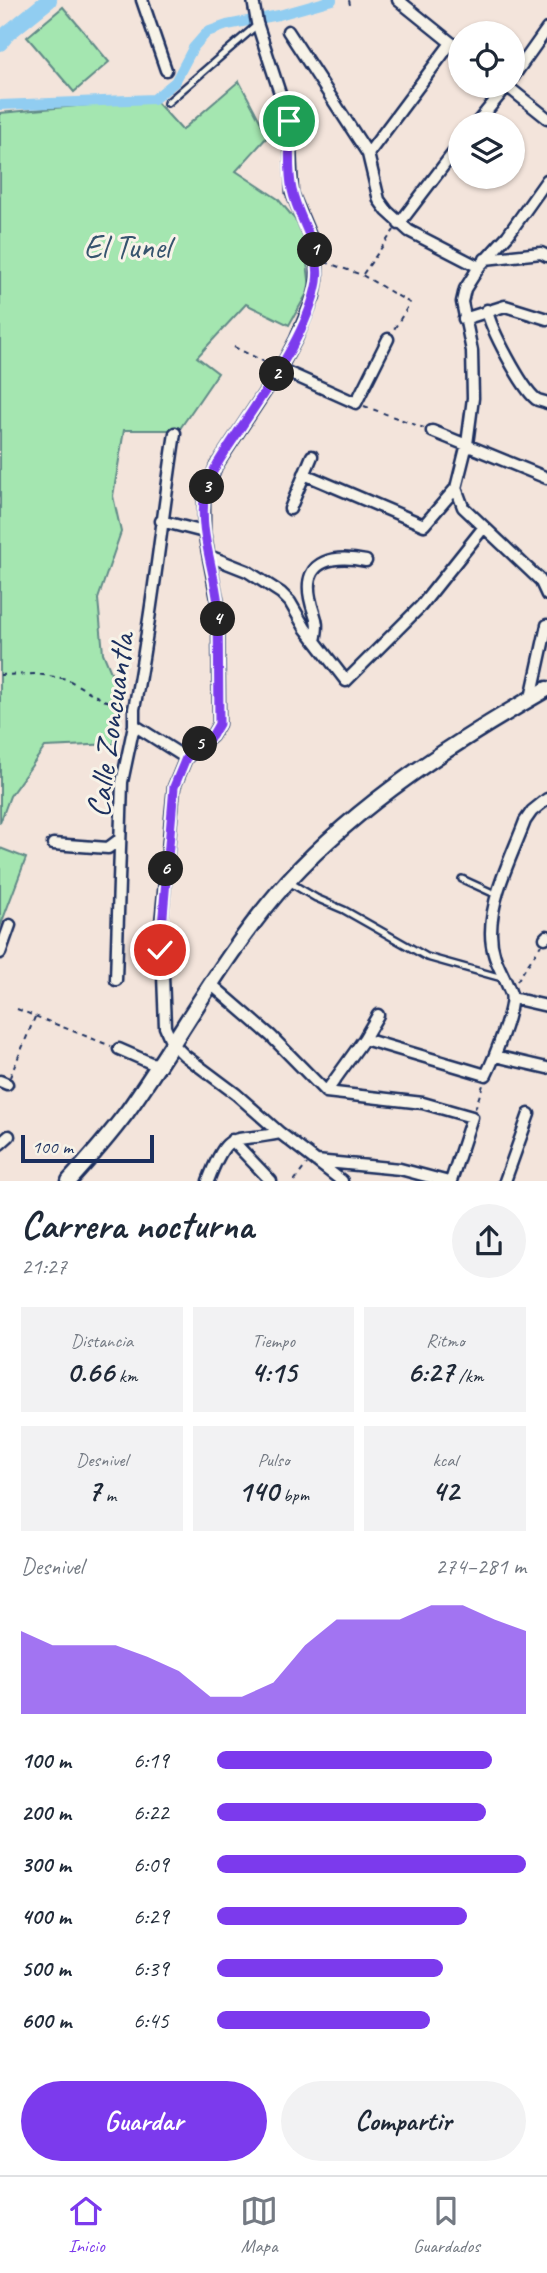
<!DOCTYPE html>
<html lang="es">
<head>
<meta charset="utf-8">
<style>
  body { margin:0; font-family:Caveat,sans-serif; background:#f2f2f3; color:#1f2937; height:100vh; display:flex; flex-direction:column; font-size:26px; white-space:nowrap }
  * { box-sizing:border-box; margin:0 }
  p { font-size:23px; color:#747a83 }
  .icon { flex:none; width:38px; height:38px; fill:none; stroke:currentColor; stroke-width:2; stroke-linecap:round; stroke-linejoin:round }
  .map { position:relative; height:1181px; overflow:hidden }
  .details { display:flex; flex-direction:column; background:#fff; flex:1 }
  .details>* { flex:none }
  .fabs { position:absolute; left:448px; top:21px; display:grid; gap:14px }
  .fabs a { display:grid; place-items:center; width:77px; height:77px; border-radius:50%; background:#fff; box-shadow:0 2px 5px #0004; font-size:35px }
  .scale { position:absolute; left:21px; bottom:18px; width:133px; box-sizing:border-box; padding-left:7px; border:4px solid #1b2f5e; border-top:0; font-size:19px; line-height:24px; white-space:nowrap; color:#1b2f5e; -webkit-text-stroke:5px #f7f3e8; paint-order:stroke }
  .pin { position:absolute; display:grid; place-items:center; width:60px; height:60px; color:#fff; margin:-30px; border:4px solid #fff; border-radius:50%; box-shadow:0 2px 7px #0007 }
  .km { position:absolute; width:35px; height:35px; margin:-18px; border-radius:50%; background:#222; color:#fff; font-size:19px; line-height:35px; text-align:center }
  .round { display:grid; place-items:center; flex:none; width:74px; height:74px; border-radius:37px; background:#f2f2f3 }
  .headline { display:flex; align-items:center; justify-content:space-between; height:119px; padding:0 21px }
  h1 { font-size:38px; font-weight:800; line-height:52px }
  .metrics { display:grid; grid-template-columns:repeat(3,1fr); gap:10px; height:119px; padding:7px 21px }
  .metrics div { display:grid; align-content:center; border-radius:0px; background:#f2f2f3; text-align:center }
  .metrics b { font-size:30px; font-weight:800 }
  .metrics small { font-size:19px; font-weight:400 }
  .metrics p { font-size:19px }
  .chart { height:196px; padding:14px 21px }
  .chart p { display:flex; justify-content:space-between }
  .chart svg { width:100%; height:126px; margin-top:7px; fill:#7c3aed; opacity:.7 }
  .button { display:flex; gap:14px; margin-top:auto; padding:14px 21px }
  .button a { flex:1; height:80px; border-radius:42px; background:#7c3aed; color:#fff; font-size:28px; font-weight:800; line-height:80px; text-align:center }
  .button a+a { background:#f2f2f3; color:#1f2937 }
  ul { padding:0 21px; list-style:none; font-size:23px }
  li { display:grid; grid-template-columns:112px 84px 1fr; align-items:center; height:52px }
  li i { height:18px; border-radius:9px; background:#7c3aed }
  .tab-bar { display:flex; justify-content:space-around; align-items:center; height:98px; border-top:2px solid #e0e1e3; background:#fff; font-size:19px; color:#747a83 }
  .tab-bar a { display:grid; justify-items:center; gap:4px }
  .tab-bar .current { color:#7c3aed }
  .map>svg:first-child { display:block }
</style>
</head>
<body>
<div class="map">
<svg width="547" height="1181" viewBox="0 0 547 1181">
  <rect width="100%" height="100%" fill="#f3e4db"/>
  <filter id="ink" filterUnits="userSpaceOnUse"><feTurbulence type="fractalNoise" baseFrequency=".0143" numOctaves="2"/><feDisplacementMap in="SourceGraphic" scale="14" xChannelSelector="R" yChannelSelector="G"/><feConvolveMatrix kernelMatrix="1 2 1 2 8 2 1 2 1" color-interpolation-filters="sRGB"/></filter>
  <g filter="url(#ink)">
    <path fill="#a4e6b0" stroke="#608a87" stroke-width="2" d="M63,7L109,62L74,92L27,37Z
      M239,81L268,136L236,171L278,199L303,229L310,288L289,325L246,304L197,357L218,373L179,430H124L113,496L121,532L98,599L103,653L122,699L114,744L45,747L10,796L0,823V113L154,99L182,130Z
      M0,848L26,858L0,927Z"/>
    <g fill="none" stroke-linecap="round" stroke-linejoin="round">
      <path stroke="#91cdf1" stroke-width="10" d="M0,105L154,99L175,82L193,48L207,32L227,25L279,15L332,0"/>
      <path stroke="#91cdf1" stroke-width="16" d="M0,43L8,33L49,0"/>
      <defs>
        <path id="service" d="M167,103L257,25
          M462,879L497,895
          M289,882L316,898L344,910L427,957L502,978"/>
        <path id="minor" d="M142,0L166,70
          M253,0L257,23L289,121L292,193L313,243L317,260V279L314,296L296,339L280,369L216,466L204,496V532L218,604L219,724L212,736L186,758L174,787L161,923L165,1027L172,1043L184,1055L236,1094L280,1133L342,1181
          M398,0L460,50
          M288,31L368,154L379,200L387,211L409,231L479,267
          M513,77L547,29
          M507,86L547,118
          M476,124L507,86
          M368,154L451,43
          M547,180L508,235L479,267L465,289L462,302L472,351L473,398L467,444L456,488L463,507L540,580L547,595
          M399,224L460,144
          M485,259L541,253L547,256
          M487,310C490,328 522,388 536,399C539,401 543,401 547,403
          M464,319L505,306L547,319
          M280,369L356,403L388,339
          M432,431L547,478
          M304,474L424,525L456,488
          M290,509L312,456
          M161,521L204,532
          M209,556L247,571L281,593L290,602L305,628L346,681L421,606L484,527
          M315,641C320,617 314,619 310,598C302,558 337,555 366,561
          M531,698L547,625
          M134,725L186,758
          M53,844L108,848L120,839
          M545,938L547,936
          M0,953L10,925
          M116,980L122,782L134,725V709C152,617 161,525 175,433
          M211,984L271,1036L326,1092L423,1103L472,1117L451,1181
          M512,998L547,1006
          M364,1039L486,1075C493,1061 515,1007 511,994C503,972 491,959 491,933C491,895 512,856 525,821L532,811L547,799
          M119,1049L151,1063L159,1064
          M495,1056L547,1068
          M0,1081L7,1084
          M326,1092L364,1039L378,1015
          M232,1140L271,1181
          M0,1144L9,1136
          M316,1161L400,1169L445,1181
          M208,1181C229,1126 231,1144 280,1133
          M505,1181L529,1114"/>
        <path id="secondary" d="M69,1181C89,1159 109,1136 127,1112C181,1036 225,951 288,881C360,802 455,742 547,689"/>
      </defs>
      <use href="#service" stroke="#1b2f5e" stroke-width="10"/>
      <use href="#minor" stroke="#1b2f5e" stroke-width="15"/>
      <use href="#secondary" stroke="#1b2f5e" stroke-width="19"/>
      <path stroke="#1b2f5e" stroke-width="2" stroke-dasharray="5 5" stroke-linecap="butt" d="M349,0L350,5
        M325,262L362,275L410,303L393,331
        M363,274L394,230
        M234,347L271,365
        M364,406L424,428
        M0,675L37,674L67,679L103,700L126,706
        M517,981L541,945
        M17,1009L111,1046
        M10,1077L35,1017
        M475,1109L483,1085
        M294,1181L307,1164"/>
      <use href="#service" stroke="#f7f3e8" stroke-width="5"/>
      <use href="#minor" stroke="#f7f3e8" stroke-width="10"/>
      <use href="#secondary" stroke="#f7f3e8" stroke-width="14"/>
    </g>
  </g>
  <g fill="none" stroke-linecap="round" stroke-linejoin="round" filter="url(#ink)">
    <defs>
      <path id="route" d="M160,950L174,787L186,758L212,736L219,724L218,604C214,567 198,530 205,493C210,471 226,451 238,432C266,389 308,333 317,282C322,247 299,222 292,190C287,168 291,144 289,121"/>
    </defs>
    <use href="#route" stroke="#fff" stroke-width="14"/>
    <use href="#route" stroke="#7c3aed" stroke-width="9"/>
  </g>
  <g text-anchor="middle" stroke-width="6" stroke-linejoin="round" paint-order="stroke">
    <g font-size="33" fill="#36546e" stroke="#f7f3e8">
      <text x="127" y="258">El Tunel</text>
    </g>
    <g font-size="33" fill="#1b2f5e" stroke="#f7f3e8">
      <text transform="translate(109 725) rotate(-82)" y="12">Calle Zoncuantla</text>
    </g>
  </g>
</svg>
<div class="fabs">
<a><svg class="icon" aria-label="locate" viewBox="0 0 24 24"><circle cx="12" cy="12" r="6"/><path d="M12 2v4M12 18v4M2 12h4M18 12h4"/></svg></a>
<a><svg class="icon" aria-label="layers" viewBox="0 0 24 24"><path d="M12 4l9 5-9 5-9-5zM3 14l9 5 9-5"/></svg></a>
</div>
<div class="scale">100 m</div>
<div class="pin" style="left:289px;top:121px;background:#1e9e55"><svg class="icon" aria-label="arrive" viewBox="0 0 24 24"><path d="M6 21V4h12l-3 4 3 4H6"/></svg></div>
<div class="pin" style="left:160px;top:950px;background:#d93025"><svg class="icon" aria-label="check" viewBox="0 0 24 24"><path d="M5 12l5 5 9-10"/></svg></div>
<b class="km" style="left:315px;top:250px">1</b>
<b class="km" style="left:277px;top:374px">2</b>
<b class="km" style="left:207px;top:487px">3</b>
<b class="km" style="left:218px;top:619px">4</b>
<b class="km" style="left:200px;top:744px">5</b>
<b class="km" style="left:166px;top:869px">6</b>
</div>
<section class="details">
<div class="headline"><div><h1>Carrera nocturna</h1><p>21:27</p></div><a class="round"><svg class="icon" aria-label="share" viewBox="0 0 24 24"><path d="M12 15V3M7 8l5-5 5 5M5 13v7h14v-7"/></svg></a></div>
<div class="metrics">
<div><p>Distancia</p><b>0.66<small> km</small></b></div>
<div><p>Tiempo</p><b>4:15</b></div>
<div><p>Ritmo</p><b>6:27<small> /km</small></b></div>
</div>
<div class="metrics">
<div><p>Desnivel</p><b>7<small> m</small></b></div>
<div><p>Pulso</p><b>140<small> bpm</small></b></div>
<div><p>kcal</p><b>42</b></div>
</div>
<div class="chart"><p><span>Desnivel</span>274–281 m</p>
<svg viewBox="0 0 160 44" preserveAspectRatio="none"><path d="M0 44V15L10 20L20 20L30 20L40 24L50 29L60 38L70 38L80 33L90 20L100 11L110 11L120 11L130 6L140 6L150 11L160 15V44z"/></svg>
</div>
<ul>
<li><b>100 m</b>6:19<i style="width:89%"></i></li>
<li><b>200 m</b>6:22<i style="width:87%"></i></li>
<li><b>300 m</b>6:09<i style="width:100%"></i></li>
<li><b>400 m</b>6:29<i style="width:81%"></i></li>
<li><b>500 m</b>6:39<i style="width:73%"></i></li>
<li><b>600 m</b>6:45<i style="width:69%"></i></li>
</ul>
<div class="button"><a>Guardar</a><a>Compartir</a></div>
</section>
<nav class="tab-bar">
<a class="current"><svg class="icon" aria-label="home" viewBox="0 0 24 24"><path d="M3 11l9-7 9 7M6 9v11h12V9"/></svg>Inicio</a>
<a><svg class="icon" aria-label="map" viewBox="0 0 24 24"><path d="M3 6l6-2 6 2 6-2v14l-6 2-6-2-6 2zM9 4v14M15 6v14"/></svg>Mapa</a>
<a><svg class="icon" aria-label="saved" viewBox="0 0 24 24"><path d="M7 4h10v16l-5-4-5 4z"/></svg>Guardados</a>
</nav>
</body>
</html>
